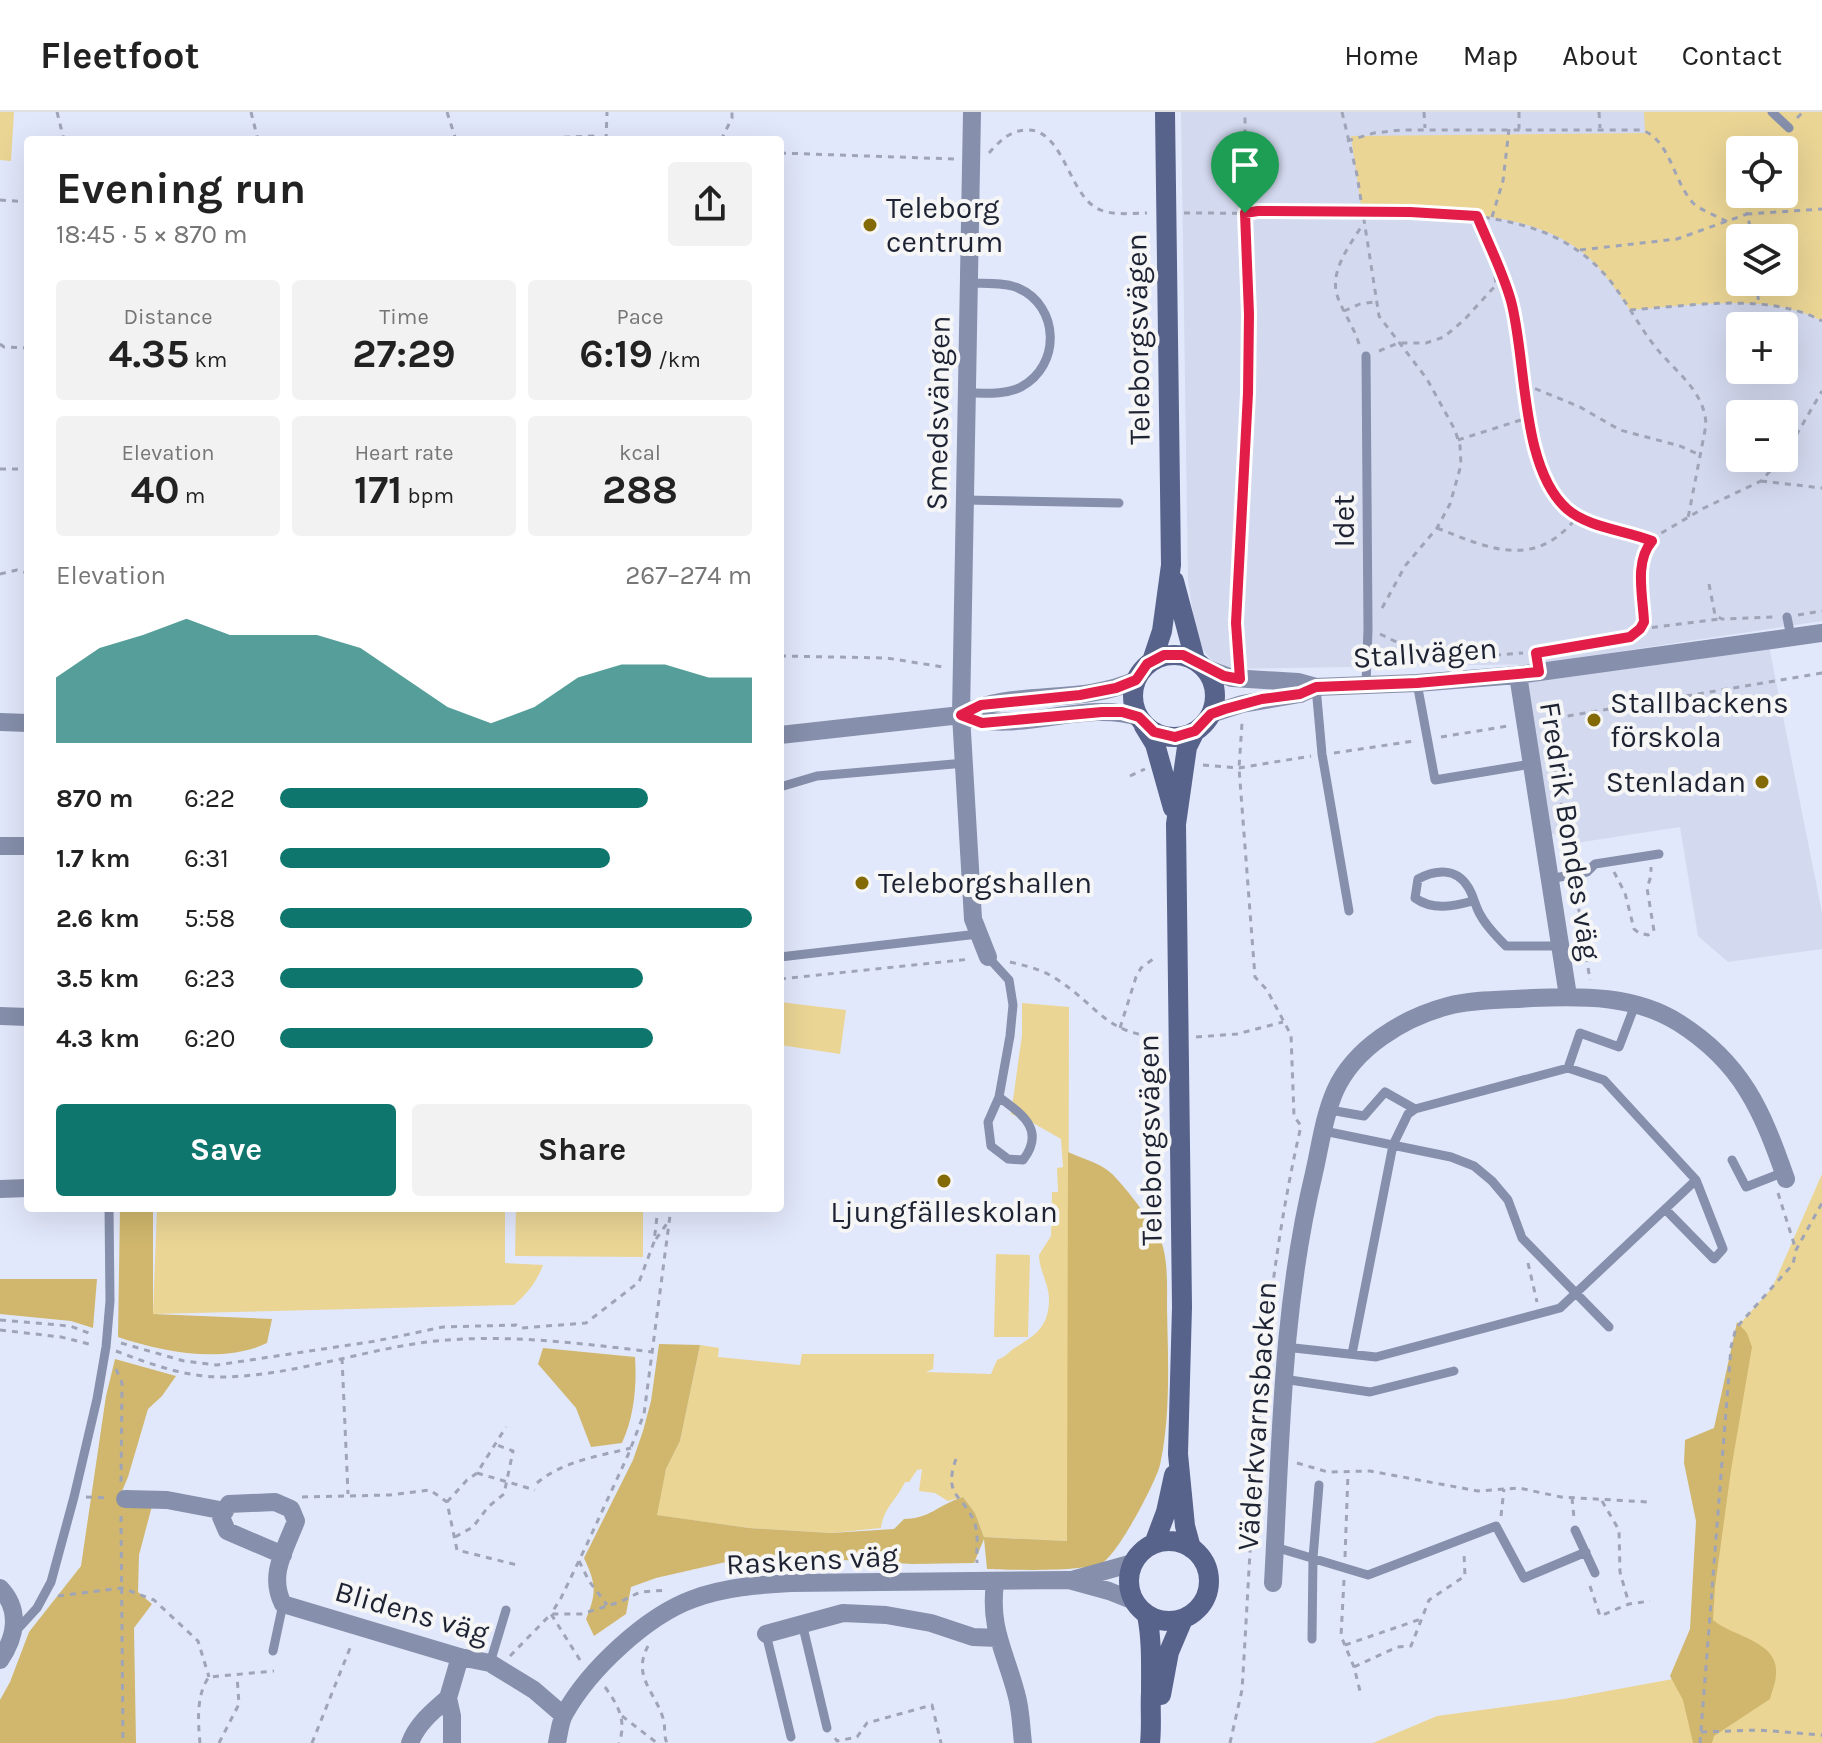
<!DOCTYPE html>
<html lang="en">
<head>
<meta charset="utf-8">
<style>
  body { margin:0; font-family:Karla,sans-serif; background:#f2f2f2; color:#222; height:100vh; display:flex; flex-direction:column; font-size:30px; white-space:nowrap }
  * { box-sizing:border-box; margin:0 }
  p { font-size:26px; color:#767676 }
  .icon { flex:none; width:44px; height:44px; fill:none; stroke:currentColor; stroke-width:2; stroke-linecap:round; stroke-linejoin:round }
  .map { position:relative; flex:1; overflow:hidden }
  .drawer { position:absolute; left:24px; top:24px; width:760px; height:1076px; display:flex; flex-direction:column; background:#fff; border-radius:8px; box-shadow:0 8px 32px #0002 }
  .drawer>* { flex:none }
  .buttons { position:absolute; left:1726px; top:24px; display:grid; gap:16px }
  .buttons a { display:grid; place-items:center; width:72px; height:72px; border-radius:8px; background:#fff; box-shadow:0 8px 32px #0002; font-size:40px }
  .pin { position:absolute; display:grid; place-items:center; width:68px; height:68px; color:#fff; margin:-82px -34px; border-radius:50% 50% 50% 0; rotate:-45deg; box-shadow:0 0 8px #0007 }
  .pin .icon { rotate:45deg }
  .round { display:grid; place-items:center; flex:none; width:84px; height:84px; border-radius:8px; background:#f2f2f2 }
  .overview { display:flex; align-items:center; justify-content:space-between; height:136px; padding:0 32px }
  h1 { font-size:44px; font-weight:700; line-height:60px }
  .stats { display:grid; grid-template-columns:repeat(3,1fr); gap:12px; height:136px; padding:8px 32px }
  .stats div { display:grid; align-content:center; border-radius:8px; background:#f2f2f2; text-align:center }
  .stats b { font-size:40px; font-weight:700 }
  .stats small { font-size:22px; font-weight:400 }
  .stats p { font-size:22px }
  .chart { height:224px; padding:16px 32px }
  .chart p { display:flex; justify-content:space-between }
  .chart svg { width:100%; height:144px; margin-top:8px; fill:#0f766e; opacity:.7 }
  .primary-button { display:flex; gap:16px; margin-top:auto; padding:16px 32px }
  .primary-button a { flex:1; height:92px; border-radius:8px; background:#0f766e; color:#fff; font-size:32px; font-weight:700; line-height:92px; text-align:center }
  .primary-button a+a { background:#f2f2f2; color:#222 }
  ul { padding:0 32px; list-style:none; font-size:26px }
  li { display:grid; grid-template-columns:128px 96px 1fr; align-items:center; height:60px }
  li i { height:20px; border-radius:10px; background:#0f766e }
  header { display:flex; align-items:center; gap:48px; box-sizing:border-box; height:112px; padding:0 40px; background:#fff; border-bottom:2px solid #e0e0e0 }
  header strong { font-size:38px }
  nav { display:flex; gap:44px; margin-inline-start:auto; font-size:28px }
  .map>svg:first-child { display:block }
</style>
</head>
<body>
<header>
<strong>Fleetfoot</strong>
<nav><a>Home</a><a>Map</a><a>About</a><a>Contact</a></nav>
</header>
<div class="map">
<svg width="1822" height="1631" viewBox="0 0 1822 1631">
  <rect width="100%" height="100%" fill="#e2e8fb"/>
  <path fill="#d3d9ef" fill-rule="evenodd" d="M1181,0H1822V509L1536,552L1231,557L1212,549L1202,536L1195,515L1188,469ZM1740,38H1784V82H1740ZM1740,126H1784V170H1740ZM1740,214H1784V258H1740ZM1740,302H1784V346H1740Z
    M1768,529L1822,801V837L1728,850L1698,824L1680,715L1576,731L1541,717L1518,563Z"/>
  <path fill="#ead595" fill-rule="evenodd" d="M0,0H14L11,49L0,48Z
    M1644,0H1822V209C1769,180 1689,194 1630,198C1615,177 1600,152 1578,137C1517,94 1433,102 1362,100L1351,24L1645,21ZM1740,38H1784V82H1740ZM1740,126H1784V170H1740Z
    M780,890L846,898L840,942L780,933Z
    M1022,891L1069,895L1068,1429L984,1425L975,1401L963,1385L948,1389L935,1381L919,1379L922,1357L917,1358L909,1370H905C897,1387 883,1397 881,1416L831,1421L749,1416L656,1403L666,1357L680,1329L700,1233L719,1236L718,1245L800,1253L802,1242H934L933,1257L926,1260L991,1262L997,1248C1005,1245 1007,1242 1013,1237C1034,1224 1049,1216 1049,1187C1049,1172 1039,1158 1039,1143L1051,1124L1052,1080H1058L1057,1056L1063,1055L1061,1027L1033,1011L1011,1002L1022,923Z
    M1822,1062V1631H1373L1437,1604L1564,1587L1689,1564L1736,1216L1772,1176Z
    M157,1096H505V1151L543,1153C537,1169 528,1181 514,1193L153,1202Z
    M516,1096H643V1145L515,1144Z
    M996,1142L1030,1143L1028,1225H994Z"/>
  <path fill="#d0b76d" d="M1068,1040C1081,1046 1100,1051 1111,1061C1125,1074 1159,1118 1163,1135C1168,1154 1167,1176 1167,1196C1168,1247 1171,1303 1160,1353C1155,1372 1118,1442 1102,1451C1086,1460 1008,1458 987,1457L984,1427L974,1451L912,1452L825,1447L726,1450L656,1466L631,1475L626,1502L594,1524L586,1507C597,1480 596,1472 584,1446L633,1348L643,1319L651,1289L659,1232L700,1233L680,1329L666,1357L657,1403L749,1416L831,1421L894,1417L904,1407C930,1407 939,1392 963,1385L975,1401L984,1425L1067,1429Z
    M120,1096H153V1202L272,1207L267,1231C223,1252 162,1240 118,1225Z
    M0,1167H97L93,1216L71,1209L0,1202Z
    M1737,1210L1747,1221L1752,1235L1731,1358L1715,1475L1713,1508C1733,1525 1779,1529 1776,1562C1776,1570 1772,1579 1770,1587L1714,1624L1712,1631H1693L1683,1588L1670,1564L1690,1517L1696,1409L1684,1351L1685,1328L1714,1316Z
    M543,1236L635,1245C637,1274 634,1305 622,1331L591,1335L576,1296L538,1252Z
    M115,1247L176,1264L162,1284L148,1297L128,1365L117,1391L152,1394L139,1443L138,1480L152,1492L134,1516L136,1631H0V1588L10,1570L29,1520L81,1454L106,1284Z"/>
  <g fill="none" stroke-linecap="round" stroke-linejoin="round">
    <path stroke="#9fa4b7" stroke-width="3" stroke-dasharray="6 6" stroke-linecap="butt" d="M57,0L64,28
      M251,0L258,28
      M447,0L456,28
      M1342,0L1357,63L1379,204L1427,267L1455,318L1460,334L1461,353L1450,392L1437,416L1405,454L1381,498
      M1424,0L1425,16
      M1519,0V17
      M1599,0L1600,16
      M1797,6L1803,0
      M492,28L593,24L603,28
      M606,28L607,0
      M721,28L732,6V0
      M1347,29L1374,21L1401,18H1642C1671,29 1673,69 1693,91C1702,99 1717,104 1728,110
      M1767,38L1781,24
      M780,41L955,47
      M989,41C999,30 1009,19 1025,18C1061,15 1067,73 1092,93C1107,105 1129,101 1147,101
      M0,88L28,90
      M1184,101L1459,102C1518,109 1567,119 1608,166C1626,188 1639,215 1657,237C1677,261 1705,280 1706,313L1688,406
      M1477,104C1488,131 1503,160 1511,189C1526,247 1520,356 1567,397C1589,416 1625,418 1652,429
      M1492,105L1503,69L1509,17
      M1753,126L1747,102L1822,97
      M1580,138L1677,127L1747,102L1750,82
      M1756,170L1759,192
      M1630,198C1689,194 1769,180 1822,209
      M1344,199L1360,192L1374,190
      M0,232L4,235L28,236
      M1359,232C1354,215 1344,202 1338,186C1328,160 1350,133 1363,112
      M1379,239L1398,231H1426L1444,225L1464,208L1496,173L1493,146
      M1524,272L1580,295L1620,318L1680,334L1700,343
      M1458,328L1527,306
      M1784,344L1822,279
      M0,357H28
      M1761,369L1822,376
      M1437,416C1490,437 1535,458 1577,405
      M0,462L17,458L28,461
      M1709,472L1715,503L1722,507L1775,505
      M1798,503L1822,499
      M1640,517L1720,507
      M1380,522L1423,543L1462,546L1523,541
      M1615,528C1628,525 1638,523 1644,510L1641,458L1648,432L1658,423L1704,396L1761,369L1782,346
      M1546,539L1614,528
      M780,544L887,546L943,555
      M1240,551C1230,462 1244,371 1248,282C1251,188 1245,94 1245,0
      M1544,608L1822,561
      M1547,608L1571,750
      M1441,625L1508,614
      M1334,641L1414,629
      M1203,653L1239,656L1311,644
      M1130,664L1145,657
      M1614,760L1625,781L1634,817L1639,821L1648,823L1654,819L1647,776L1651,764V755
      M1575,773L1590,868
      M1010,850C1027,854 1044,858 1058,868C1099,895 1106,922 1160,925
      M780,867L971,847
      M1120,916L1136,865L1141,856L1153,847
      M1196,925L1237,922L1283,910
      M1778,1081L1796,1138
      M656,1127L668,1110
      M1528,1151L1537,1190
      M0,1208L70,1214L94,1223
      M0,1218L61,1225L93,1233
      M121,1231L184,1249L217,1253L376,1229L443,1215L516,1213L521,1216L586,1211L639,1170L654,1130L658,1096
      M116,1239C150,1252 185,1265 222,1265C291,1264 359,1239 427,1230C502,1221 578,1231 653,1240
      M342,1246L348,1382
      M116,1257L122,1271L121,1372
      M956,1347C942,1386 965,1383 975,1412C979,1425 976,1438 977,1451
      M1297,1351L1328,1360L1370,1359L1478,1379L1519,1376L1561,1385L1648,1390
      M477,1361L535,1378
      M537,1371C563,1349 599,1344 631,1336
      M86,1385L107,1386
      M302,1385L390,1383L430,1378L447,1390L457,1438L517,1453
      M1572,1386L1574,1406
      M1602,1389L1619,1418L1620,1460L1629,1492
      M447,1390L467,1368L477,1361L506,1315
      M121,1404L123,1631
      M1501,1404L1504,1377
      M455,1425L473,1415L488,1395L504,1382L513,1339L497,1333
      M1345,1445L1348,1361
      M579,1449L589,1469L607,1493
      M1344,1468L1341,1524L1354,1555L1361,1583
      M1590,1474L1600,1504L1629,1492L1650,1489
      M58,1484L122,1476L154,1488L198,1529L209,1565
      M1345,1533L1421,1507
      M648,1534C632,1564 654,1578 663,1606C666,1614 663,1623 667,1631
      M510,1544L551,1502H581L620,1490L640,1480L668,1478
      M580,1548L551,1502L561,1486L587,1432L628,1343L644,1302L671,1096
      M1354,1555L1397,1535L1411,1534L1429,1488L1465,1464L1464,1442
      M605,1575C618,1593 627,1609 619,1631
      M622,1604L657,1631
      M1701,1620L1759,1618L1822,1623
      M835,1626L837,1629L857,1625L867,1611L932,1593L941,1631
      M200,1631C198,1611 196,1582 209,1565L274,1559
      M219,1631L239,1592L237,1564
      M312,1631L352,1531
      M1230,1631L1242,1578C1254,1388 1258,1200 1301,1014L1294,1004L1291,923L1267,878L1255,865L1239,656L1242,611
      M1700,1631L1731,1235L1736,1216L1793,1152L1796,1138L1822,1091"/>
    <path stroke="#868fab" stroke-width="9" d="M1772,0L1789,16
      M966,281C984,281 1005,283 1021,275C1061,254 1060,194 1018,176C1003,170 984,172 969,171
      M964,388L1119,391
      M1787,505L1791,525
      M1536,541L1539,560
      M1417,571L1435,668L1531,652
      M1366,573L1368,517L1366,244
      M1316,575L1322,642L1349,799
      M780,675L817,664L965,651
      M1549,767L1587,760L1595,752L1659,742
      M1473,789C1454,794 1433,799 1415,786L1418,767C1435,758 1456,755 1468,775C1474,784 1475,795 1481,804C1487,815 1497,825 1506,834H1560
      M780,845L978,822
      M988,845L1009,868L1013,893L1010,924L999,985L988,1010L991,1034L1008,1047L1023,1048C1046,1018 1022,1002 999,985
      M1568,956L1580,921L1619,935L1635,893
      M1330,998L1364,1004L1385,980L1415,997
      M1324,1019L1451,1045L1474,1054L1492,1069L1508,1088L1522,1126L1609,1215
      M1732,1048L1746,1075L1784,1060
      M1285,1235L1376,1245L1560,1196L1696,1068
      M1352,1242L1393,1033L1408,1002L1415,997L1568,956L1604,968L1696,1068L1723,1137L1714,1147L1665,1097
      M1283,1267L1370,1280L1454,1259
      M1575,1418L1595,1461
      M1275,1435L1368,1463L1496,1414L1524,1466L1586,1440
      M802,1511L827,1616
      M15,1520L37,1496L51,1470L74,1385L97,1287L106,1235L110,1189L109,1096
      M766,1522L791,1625
      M1312,1527L1313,1446L1319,1373
      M273,1539L283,1492
      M490,1551L506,1498"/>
    <path stroke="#868fab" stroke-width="18" d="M972,0L961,603L973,807L988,845
      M1205,556L1232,566L1298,570L1316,575L1417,571L1518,563L1822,521
      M1518,563L1568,884
      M1211,602L1242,592L1300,582L1313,576
      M961,603C1018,624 1081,587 1139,605
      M0,610L28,611
      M780,623L961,603C1011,576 1080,594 1136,568
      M0,734H28
      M0,904L28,905
      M0,1077L28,1076
      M125,1387L167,1388L225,1399
      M283,1443L227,1419L221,1405L229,1392L275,1390L291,1397L296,1409C285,1438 268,1463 283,1492L460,1545L490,1551L534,1578L563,1603
      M1072,1468L1133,1451
      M995,1471C989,1516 1005,1539 1016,1581C1021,1597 1021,1615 1023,1631
      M1273,1471C1281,1332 1281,1198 1314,1061C1320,1035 1324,1004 1335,979C1354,936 1403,906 1448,894C1474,887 1505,888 1532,886C1582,884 1635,883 1679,911C1742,951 1762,998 1786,1067
      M0,1476C21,1498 16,1525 0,1548
      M766,1522L843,1501L886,1503L931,1511L973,1525L998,1526
      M410,1631C417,1612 433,1599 448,1586
      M452,1631V1604L448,1586L460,1545
      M557,1631C559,1622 560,1609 565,1601C589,1558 646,1504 693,1487C725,1475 757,1473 791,1471L1069,1468L1109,1479L1134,1489"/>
    <path stroke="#58638c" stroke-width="20" d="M1174,469L1195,548
      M1133 584a41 41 0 1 1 82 0a41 41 0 1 1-82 0Z
      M1152,549L1162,519L1171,453L1165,0
      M1144,614L1155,632L1173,696
      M1129 1469a40 40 0 1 1 80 0a40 40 0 1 1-80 0Z
      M1154,1432L1166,1400L1174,1363
      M1191,1436L1185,1414L1178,1342L1182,1195L1176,712L1187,635L1195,619
      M1147,1503C1152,1528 1151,1554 1151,1580C1150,1598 1152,1612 1150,1631
      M1161,1583L1169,1540L1183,1507"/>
  </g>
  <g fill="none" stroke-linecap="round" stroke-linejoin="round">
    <defs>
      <path id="route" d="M1258,99L1410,100L1477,104C1488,131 1503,160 1511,189C1527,248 1520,355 1567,397C1589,416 1625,418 1652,429C1634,450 1643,484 1644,510L1640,517L1630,525L1536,541L1539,560L1417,571L1316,575L1300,582L1262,587L1225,597L1211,602L1195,619L1175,625L1154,620L1139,605L1122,600H1102L982,611L961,603L981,593L1080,583L1116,576L1136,568L1147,552L1164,543H1183L1224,564L1240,567L1236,511L1248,281L1249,202L1245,101Z"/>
    </defs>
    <use href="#route" stroke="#fff" stroke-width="16"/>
    <use href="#route" stroke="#e11d48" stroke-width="10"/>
  </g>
  <g fill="#846a04" stroke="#f6f6f6" stroke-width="3">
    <circle cx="870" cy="113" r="8"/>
    <circle cx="1594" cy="608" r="8"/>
    <circle cx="1762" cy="670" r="8"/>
    <circle cx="862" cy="771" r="8"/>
    <circle cx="944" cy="1069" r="8"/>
  </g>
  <g text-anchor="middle" stroke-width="8" stroke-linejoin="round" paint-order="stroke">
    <g font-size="30" fill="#1e2334" stroke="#f6f6f6" text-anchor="start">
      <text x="886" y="106">Teleborg<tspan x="886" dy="34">centrum</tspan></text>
      <text x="1610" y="601">Stallbackens<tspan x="1610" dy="34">förskola</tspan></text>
      <text x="1746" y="680" text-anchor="end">Stenladan</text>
      <text x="878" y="781">Teleborgshallen</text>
      <text x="944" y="1110" text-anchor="middle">Ljungfälleskolan</text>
    </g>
    <g font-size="30" fill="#1e2334" stroke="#f6f6f6">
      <text transform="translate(1138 227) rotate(-91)" y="10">Teleborgsvägen</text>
      <text transform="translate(938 301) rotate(-89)" y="10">Smedsvängen</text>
      <text transform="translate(1344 409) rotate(-90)" y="10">Idet</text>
      <text transform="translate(1425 541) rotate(-4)" y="10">Stallvägen</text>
      <text transform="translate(1570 719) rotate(81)" y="10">Fredrik Bondes väg</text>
      <text transform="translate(1150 1028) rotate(-91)" y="10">Teleborgsvägen</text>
      <text transform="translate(1257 1304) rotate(-86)" y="10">Väderkvarnsbacken</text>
      <text transform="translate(812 1448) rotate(-3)" y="10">Raskens väg</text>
      <text transform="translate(412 1500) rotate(16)" y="10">Blidens väg</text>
    </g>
  </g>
</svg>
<div class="buttons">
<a><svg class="icon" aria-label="locate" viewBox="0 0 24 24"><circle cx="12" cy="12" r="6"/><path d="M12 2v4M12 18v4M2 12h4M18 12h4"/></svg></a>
<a><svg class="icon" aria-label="layers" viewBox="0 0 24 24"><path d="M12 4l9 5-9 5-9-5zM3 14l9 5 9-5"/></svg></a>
<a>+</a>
<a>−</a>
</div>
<div class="pin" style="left:1245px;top:101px;background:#1e9e55"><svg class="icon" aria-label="arrive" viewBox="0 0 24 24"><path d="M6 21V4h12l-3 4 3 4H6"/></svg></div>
<section class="drawer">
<div class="overview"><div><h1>Evening run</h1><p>18:45 · 5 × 870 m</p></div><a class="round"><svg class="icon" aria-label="share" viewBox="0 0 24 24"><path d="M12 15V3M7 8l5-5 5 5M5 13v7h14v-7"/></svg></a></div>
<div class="stats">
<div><p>Distance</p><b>4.35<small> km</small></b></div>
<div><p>Time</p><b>27:29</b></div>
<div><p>Pace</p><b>6:19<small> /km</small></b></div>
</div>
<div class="stats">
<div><p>Elevation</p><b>40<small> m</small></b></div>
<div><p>Heart rate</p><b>171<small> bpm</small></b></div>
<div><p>kcal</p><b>288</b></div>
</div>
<div class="chart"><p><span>Elevation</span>267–274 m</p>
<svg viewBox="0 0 160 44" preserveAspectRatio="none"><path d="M0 44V24L10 15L20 11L30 6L40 11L50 11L60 11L70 15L80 24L90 33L100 38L110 33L120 24L130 20L140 20L150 24L160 24V44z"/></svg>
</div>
<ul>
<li><b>870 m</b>6:22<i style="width:78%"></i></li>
<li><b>1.7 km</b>6:31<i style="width:70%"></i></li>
<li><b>2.6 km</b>5:58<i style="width:100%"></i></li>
<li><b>3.5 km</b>6:23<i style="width:77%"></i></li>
<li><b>4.3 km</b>6:20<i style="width:79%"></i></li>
</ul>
<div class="primary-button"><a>Save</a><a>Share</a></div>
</section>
</div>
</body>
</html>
